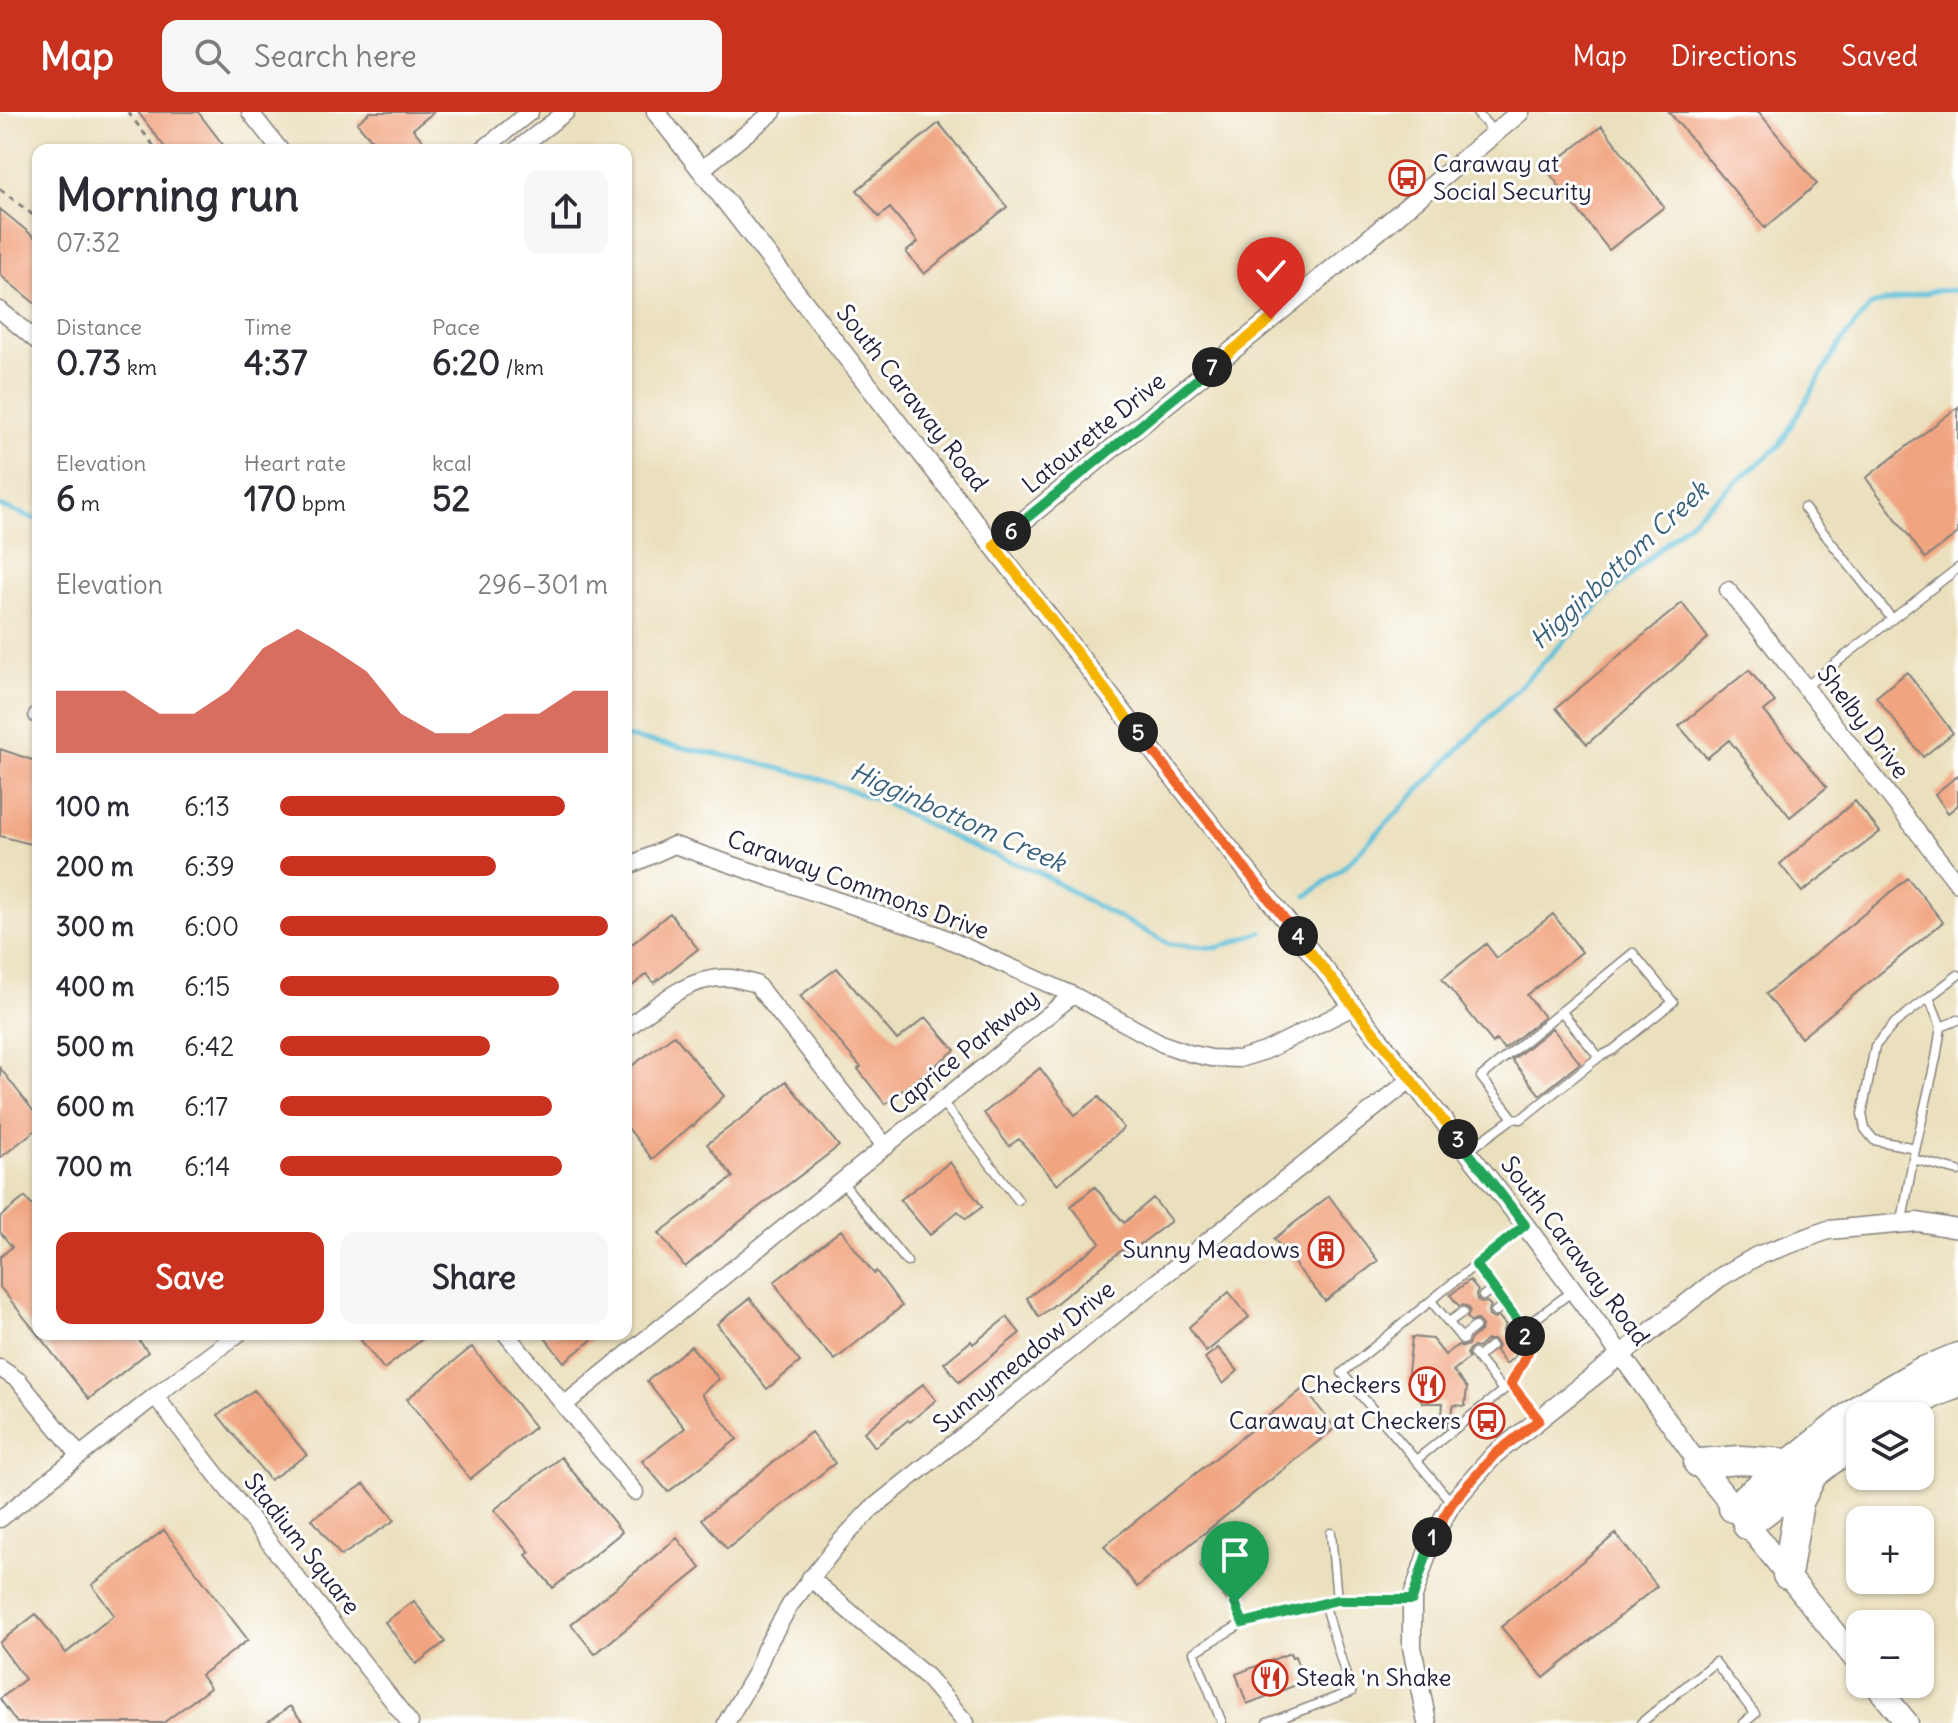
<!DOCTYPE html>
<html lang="en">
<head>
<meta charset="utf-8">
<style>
  body { margin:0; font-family:Delius,sans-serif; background:#f7f7f7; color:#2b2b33; height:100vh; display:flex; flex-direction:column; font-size:30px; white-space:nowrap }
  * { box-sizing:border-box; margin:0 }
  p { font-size:26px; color:#7c7c81 }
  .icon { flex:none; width:44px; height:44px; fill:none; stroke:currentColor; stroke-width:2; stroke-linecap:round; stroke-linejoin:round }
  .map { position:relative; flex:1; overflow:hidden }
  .sheet { position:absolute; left:32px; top:32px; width:600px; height:1196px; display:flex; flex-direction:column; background:#fff; border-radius:16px; box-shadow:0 2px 6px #0004 }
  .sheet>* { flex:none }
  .fabs { position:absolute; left:1846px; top:1290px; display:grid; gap:16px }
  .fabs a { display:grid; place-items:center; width:88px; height:88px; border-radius:16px; background:#fff; box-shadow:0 2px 6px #0004; font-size:40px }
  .pin { position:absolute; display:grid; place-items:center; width:68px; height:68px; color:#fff; margin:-82px -34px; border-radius:50% 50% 50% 0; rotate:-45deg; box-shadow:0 0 8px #0007 }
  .pin .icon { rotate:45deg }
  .km { position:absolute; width:40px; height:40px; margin:-20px; border-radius:50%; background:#222; color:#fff; font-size:22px; line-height:40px; text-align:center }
  .round { display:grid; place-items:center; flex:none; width:84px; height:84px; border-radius:16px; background:#f7f7f7 }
  .summary { display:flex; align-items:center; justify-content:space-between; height:136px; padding:0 24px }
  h1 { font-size:44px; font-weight:700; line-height:60px }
  .metrics { display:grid; grid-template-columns:repeat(3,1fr); gap:12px; height:136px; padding:8px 24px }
  .metrics div { display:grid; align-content:center }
  .metrics b { font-size:34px; font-weight:700 }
  .metrics small { font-size:22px; font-weight:400 }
  .metrics p { font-size:22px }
  .chart { height:224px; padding:16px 24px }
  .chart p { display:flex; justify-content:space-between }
  .chart svg { width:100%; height:144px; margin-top:8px; fill:#c8321e; opacity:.7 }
  .button { display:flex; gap:16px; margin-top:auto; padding:16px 24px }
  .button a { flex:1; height:92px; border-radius:16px; background:#c8321e; color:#fff; font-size:32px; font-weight:700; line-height:92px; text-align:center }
  .button a+a { background:#f7f7f7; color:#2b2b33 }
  ul { padding:0 24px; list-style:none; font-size:26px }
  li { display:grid; grid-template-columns:128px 96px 1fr; align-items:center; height:60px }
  li i { height:20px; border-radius:10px; background:#c8321e }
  header { display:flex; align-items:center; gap:48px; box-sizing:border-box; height:112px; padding:0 40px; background:#c8321e; color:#fff }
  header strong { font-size:38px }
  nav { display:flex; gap:44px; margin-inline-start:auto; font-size:28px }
  .search { width:560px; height:72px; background:#f7f7f7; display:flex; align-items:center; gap:20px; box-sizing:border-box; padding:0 28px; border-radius:16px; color:#7c7c81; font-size:30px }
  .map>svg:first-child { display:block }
</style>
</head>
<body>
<header>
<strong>Map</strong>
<div class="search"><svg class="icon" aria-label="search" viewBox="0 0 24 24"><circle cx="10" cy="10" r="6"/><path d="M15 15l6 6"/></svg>Search here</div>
<nav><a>Map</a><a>Directions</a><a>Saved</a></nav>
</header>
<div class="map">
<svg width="1958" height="1611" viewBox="0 0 1958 1611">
  <rect width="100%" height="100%" fill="#fff"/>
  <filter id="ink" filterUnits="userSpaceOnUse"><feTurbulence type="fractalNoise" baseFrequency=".0125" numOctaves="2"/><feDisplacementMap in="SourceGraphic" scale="16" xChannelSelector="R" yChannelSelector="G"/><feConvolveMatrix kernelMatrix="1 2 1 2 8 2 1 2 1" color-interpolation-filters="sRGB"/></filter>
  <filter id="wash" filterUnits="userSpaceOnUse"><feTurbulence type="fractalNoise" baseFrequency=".006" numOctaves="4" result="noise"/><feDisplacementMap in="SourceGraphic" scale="32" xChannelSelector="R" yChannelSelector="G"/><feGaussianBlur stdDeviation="1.8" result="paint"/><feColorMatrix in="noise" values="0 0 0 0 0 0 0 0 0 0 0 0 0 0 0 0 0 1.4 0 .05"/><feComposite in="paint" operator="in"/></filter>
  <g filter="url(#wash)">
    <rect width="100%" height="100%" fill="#ebe0be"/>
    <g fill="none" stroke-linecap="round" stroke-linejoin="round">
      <path stroke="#5bbfd9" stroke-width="5" d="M0,394L38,408
        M626,625L737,646L814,665L883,690L968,733L1038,760L1093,792L1170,832L1217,836L1262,820
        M1307,784L1345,754L1611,481L1699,401L1779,334L1839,233L1871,193L1934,179L1958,178"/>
    </g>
    <g id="blocks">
      <path fill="#f1a480" d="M138,0H198L227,38H167Z
        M370,0H434L413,17L430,38H380L357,11Z
        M1669,0H1759L1817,72L1765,116Z
        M939,11L1007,95L924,162L906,140L918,130L890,96L879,105L857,78Z
        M1602,14L1664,95L1609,138L1546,57Z
        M0,97L38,128V194L0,163Z
        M1958,295V421L1925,446L1866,366Z
        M1682,491L1708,526L1587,632L1556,596Z
        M1749,558L1775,590L1764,599L1827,675L1790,705L1729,628L1707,646L1679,614Z
        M1907,560L1953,621L1923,645L1876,585Z
        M0,637L38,650V734L0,724Z
        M1958,663V693L1948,701L1935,682Z
        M1855,689L1880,720L1802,780L1780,752Z
        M1908,766L1943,810L1801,926L1766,882Z
        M670,801L698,837L654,871L647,862L626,879V837Z
        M1553,802L1582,840L1527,883L1544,905L1504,937L1496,928L1493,931L1442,867L1486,832L1497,846Z
        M837,856L897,928L926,905L955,938L885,992L858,957L861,955L800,884Z
        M1552,916L1580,951L1540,983L1512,948Z
        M674,923L724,984L693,1014L692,1013L652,1047L626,1013V958Z
        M0,956L38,1005V1016L0,1046Z
        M1040,956L1075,1003L1099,985L1124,1016L1057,1072L1019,1027L1009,1034L984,1001Z
        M786,969L839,1034L738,1111L685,1155L659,1121L733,1065L707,1032L751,999Z
        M950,1050L982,1095L966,1107L958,1099L930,1123L900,1088Z
        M1095,1075L1124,1111L1153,1086L1171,1109L1126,1143L1122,1138L1039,1205L1027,1186L1100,1131L1071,1094Z
        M1329,1084L1378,1149L1325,1189L1274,1127Z
        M25,1085L38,1101V1222H134L148,1240L89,1287L0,1175V1145L12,1135L0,1120V1105Z
        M841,1118L874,1162L876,1159L902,1194L835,1248L806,1217L774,1170Z
        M1470,1168L1478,1179L1476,1182L1477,1188L1481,1191L1487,1190L1491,1194L1488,1199L1489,1204L1494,1207L1499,1205L1506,1213L1503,1218L1504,1223L1509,1226L1514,1224L1519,1230L1521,1239L1506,1252L1496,1239L1498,1234L1494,1228H1487L1478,1236L1474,1235L1469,1237L1467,1242L1469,1246L1453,1259L1467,1276L1465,1294L1454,1293L1446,1315L1443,1318L1441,1317L1443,1291H1423L1407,1269L1412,1225L1432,1227L1445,1243L1458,1233L1463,1235L1468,1233L1470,1228L1481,1218L1482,1213L1477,1208L1471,1210L1467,1205L1470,1200L1468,1195L1463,1193L1459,1194L1450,1183Z
        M1229,1180L1249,1205L1206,1240L1189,1215Z
        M750,1186L800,1250L767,1277L717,1212Z
        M1007,1205L1020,1221L959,1270L944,1251L971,1229L973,1232Z
        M356,1222H429L384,1257Z
        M542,1222H599L564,1250Z
        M691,1234L719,1267L701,1282L737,1327L668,1380L642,1349L685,1316L647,1269Z
        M472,1235L535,1315L470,1367L407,1287Z
        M1218,1236L1238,1259L1223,1272L1205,1246Z
        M923,1272L936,1288L910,1310L908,1308L875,1335L864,1320Z
        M1304,1276L1335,1316L1137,1475L1104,1434Z
        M254,1278L307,1343L270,1368L218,1303Z
        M811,1320L835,1351L727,1437L702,1407Z
        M561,1345L622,1420L553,1476L526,1443L530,1440L494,1398Z
        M364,1372L395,1408L341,1444L312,1407Z
        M164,1418L248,1528L201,1563L210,1576L163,1611H17L0,1587L25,1567L0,1533V1530L36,1502L66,1541L114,1503L92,1473Z
        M1616,1422L1657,1474L1544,1566L1501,1515Z
        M677,1426L701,1456L595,1542L571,1512Z
        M414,1489L445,1530L416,1552L385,1510Z
        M1290,1541L1292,1545L1295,1544L1304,1570L1247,1592L1236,1562Z
        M290,1594L303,1611H267Z"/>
    </g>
  </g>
  <g filter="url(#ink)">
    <use href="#blocks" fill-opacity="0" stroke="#86817c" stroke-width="2"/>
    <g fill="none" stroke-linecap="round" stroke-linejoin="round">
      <defs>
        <path id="service" d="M1476,0L1494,20
          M1804,396L1892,507
          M1805,575L1958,456
          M1561,899L1599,945
          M1941,915L1958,908
          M942,990L1018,1088
          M1915,1036L1874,1028L1865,1017L1862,1002L1875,934L1895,911L1929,885
          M1468,1039L1513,1006L1481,965L1633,841L1673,890L1613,938L1599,945L1521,1007L1513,1006
          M1913,1047L1936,946L1941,915L1929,885L1958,863
          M842,1070L907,1150
          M1902,1109L1913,1047L1958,1059
          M1476,1153L1523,1216L1574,1178
          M1483,1184L1493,1176
          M1431,1189L1463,1228
          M1495,1200L1505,1191
          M1449,1210L1463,1200
          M1510,1219L1519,1211
          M1461,1226L1475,1215
          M1474,1242L1503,1278
          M1477,1246L1491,1234
          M1511,1272L1539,1308
          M1416,1348L1511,1272L1528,1240L1523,1216
          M1452,1391L1342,1261L1524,1113
          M1331,1421L1337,1488
          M1205,1453L1235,1491L1243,1511
          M1222,1611L1194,1540L1243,1511L1337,1488H1411
          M1267,1611L1351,1580L1324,1491
          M1641,1611L1715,1550L1755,1602L1744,1611"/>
        <path id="minor" d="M250,0L280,38
          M482,38L530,0
          M516,38L566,0
          M701,58L773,0
          M0,198L38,230
          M1728,478C1806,574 1881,674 1958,772
          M37,603H38
          M626,755L674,733L936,822L1073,883L1163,932L1189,941L1211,946L1239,947L1265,939L1353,895
          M626,917C657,893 689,863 731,866C740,867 748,870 756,872L886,1035
          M506,1222L635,1380
          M0,1256L19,1269L80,1344
          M155,1284L410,1611
          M564,1293L1073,883
          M0,1407L155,1284L238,1222
          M810,1466L926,1564L966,1611
          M726,1611L756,1560L765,1537L790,1493L839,1431L870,1398L1410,968"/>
        <path id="tertiary" d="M656,0L1149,634L1525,1113L1621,1243L1698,1351
          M994,433L1364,131L1520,0
          M1427,1611L1412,1535V1488L1432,1426L1452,1391L1495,1342L1719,1166L1757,1144L1828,1118L1918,1110L1958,1117"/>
        <path id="secondary" d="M1698,1351L1860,1553
          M1875,1572L1907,1611"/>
        <path id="motorway" d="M1893,1304L1934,1281L1958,1272
          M1698,1351L1741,1348L1788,1351
          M1733,1396L1864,1293L1919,1261L1958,1245
          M1747,1413L1860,1326
          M1787,1463L1799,1390L1812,1364"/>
      </defs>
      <use href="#service" stroke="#86817c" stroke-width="11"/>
      <use href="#minor" stroke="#86817c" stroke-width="19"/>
      <use href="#tertiary" stroke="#86817c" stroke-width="21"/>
      <use href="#secondary" stroke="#86817c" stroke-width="25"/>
      <use href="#motorway" stroke="#86817c" stroke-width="31"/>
      <path stroke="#86817c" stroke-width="3" stroke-dasharray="6 6" stroke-linecap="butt" d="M128,0L157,38
        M0,77L38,107"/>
      <use href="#service" stroke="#fff" stroke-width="8"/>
      <use href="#minor" stroke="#fff" stroke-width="16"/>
      <use href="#tertiary" stroke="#fff" stroke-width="18"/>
      <use href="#secondary" stroke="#fff" stroke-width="22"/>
      <use href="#motorway" stroke="#fff" stroke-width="28"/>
    </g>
  </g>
  <g fill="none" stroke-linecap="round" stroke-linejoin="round" filter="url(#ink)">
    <defs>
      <path id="split-1" d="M1235,1491L1243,1511L1337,1488H1412L1432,1425"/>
      <path id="split-2" d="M1432,1425L1452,1391L1495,1342L1539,1308L1511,1272L1528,1240L1525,1224"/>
      <path id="split-3" d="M1458,1027L1525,1113L1476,1153L1523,1216L1525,1224"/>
      <path id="split-4" d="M1298,824L1458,1027"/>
      <path id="split-5" d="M1138,620L1298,824"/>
      <path id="split-6" d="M1011,419L994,433L1138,620"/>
      <path id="split-7" d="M1011,419L1212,255"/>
      <path id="split-8" d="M1212,255L1271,207"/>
    </defs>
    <use href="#split-1" stroke="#fff" stroke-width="16"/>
    <use href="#split-2" stroke="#fff" stroke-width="16"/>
    <use href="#split-3" stroke="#fff" stroke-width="16"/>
    <use href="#split-4" stroke="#fff" stroke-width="16"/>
    <use href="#split-5" stroke="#fff" stroke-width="16"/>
    <use href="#split-6" stroke="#fff" stroke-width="16"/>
    <use href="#split-7" stroke="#fff" stroke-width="16"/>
    <use href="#split-8" stroke="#fff" stroke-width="16"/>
    <use href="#split-1" stroke="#22a559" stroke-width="10"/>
    <use href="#split-2" stroke="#f0652b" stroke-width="10"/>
    <use href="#split-3" stroke="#22a559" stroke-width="10"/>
    <use href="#split-4" stroke="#f5b400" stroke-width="10"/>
    <use href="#split-5" stroke="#f0652b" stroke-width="10"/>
    <use href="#split-6" stroke="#f5b400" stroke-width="10"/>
    <use href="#split-7" stroke="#22a559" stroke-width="10"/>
    <use href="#split-8" stroke="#f5b400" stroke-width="10"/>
  </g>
  <defs>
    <symbol id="bus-ring" viewBox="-11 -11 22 22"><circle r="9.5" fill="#fff" stroke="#c8321e" stroke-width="1.5"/><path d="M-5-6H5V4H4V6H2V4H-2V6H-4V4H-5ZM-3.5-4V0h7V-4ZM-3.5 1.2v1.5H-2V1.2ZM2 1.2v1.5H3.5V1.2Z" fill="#c8321e"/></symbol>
    <symbol id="building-ring" viewBox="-11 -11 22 22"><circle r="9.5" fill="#fff" stroke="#c8321e" stroke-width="1.5"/><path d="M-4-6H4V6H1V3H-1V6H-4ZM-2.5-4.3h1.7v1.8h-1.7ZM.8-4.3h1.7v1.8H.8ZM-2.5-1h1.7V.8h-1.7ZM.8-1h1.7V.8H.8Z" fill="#c8321e"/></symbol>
    <symbol id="restaurant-ring" viewBox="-11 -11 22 22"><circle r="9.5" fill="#fff" stroke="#c8321e" stroke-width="1.5"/><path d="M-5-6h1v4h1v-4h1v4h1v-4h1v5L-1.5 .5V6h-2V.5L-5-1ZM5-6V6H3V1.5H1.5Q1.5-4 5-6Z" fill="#c8321e"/></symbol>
  </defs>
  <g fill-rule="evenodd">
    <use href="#bus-ring" x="1387" y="46" width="40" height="40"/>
    <use href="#building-ring" x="1306" y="1118" width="40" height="40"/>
    <use href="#restaurant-ring" x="1407" y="1253" width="40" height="40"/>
    <use href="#bus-ring" x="1467" y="1289" width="40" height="40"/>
    <use href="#restaurant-ring" x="1250" y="1546" width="40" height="40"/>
  </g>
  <g text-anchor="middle" stroke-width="6" stroke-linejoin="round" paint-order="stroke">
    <g font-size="24" fill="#22223b" stroke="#fff" text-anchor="end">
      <text x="1433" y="60" text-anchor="start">Caraway at<tspan x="1433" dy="28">Social Security</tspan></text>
      <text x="1300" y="1146">Sunny Meadows</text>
      <text x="1401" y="1281">Checkers</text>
      <text x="1461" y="1317">Caraway at Checkers</text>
      <text x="1296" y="1574" text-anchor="start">Steak 'n Shake</text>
    </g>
    <g font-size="24" fill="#22223b" stroke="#fff">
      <text transform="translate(912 286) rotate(52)" y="8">South Caraway Road</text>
      <text transform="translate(1094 321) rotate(-39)" y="8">Latourette Drive</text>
      <text transform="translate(1863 610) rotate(53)" y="8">Shelby Drive</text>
      <text transform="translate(858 773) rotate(20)" y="8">Caraway Commons Drive</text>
      <text transform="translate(964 940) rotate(-39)" y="8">Caprice Parkway</text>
      <text transform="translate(1575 1139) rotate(53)" y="8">South Caraway Road</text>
      <text transform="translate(1024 1245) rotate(-39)" y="8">Sunnymeadow Drive</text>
      <text transform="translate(302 1432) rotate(52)" y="8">Stadium Square</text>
    </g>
    <g font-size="26" font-style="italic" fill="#39617a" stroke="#fff">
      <text transform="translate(1619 453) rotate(-43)" y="9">Higginbottom Creek</text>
      <text transform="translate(958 705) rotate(24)" y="9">Higginbottom Creek</text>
    </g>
  </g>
</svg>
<div class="fabs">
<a><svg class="icon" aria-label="layers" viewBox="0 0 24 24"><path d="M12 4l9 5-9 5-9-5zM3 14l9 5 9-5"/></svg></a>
<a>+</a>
<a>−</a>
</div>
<div class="pin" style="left:1235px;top:1491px;background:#1e9e55"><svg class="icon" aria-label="arrive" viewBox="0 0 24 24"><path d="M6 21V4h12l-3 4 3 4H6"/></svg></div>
<div class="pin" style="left:1271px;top:207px;background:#d93025"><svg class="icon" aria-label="check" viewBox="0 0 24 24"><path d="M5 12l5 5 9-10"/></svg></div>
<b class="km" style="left:1432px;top:1425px">1</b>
<b class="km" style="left:1525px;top:1224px">2</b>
<b class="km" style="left:1458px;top:1027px">3</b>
<b class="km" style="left:1298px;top:824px">4</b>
<b class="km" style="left:1138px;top:620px">5</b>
<b class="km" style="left:1011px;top:419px">6</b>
<b class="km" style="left:1212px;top:255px">7</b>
<section class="sheet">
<div class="summary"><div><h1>Morning run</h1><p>07:32</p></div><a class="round"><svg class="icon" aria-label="share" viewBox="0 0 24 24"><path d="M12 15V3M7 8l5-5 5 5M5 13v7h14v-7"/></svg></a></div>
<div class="metrics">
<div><p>Distance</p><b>0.73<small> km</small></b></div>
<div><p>Time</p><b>4:37</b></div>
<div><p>Pace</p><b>6:20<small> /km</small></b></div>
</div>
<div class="metrics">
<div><p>Elevation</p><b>6<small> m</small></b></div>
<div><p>Heart rate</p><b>170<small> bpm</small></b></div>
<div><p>kcal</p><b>52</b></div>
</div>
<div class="chart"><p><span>Elevation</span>296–301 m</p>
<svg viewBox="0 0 160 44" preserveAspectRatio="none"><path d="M0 44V25L10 25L20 25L30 32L40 32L50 25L60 12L70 6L80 12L90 19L100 32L110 38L120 38L130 32L140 32L150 25L160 25V44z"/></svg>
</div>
<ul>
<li><b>100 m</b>6:13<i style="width:87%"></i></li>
<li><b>200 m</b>6:39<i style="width:66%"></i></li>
<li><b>300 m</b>6:00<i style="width:100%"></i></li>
<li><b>400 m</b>6:15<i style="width:85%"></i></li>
<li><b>500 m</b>6:42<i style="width:64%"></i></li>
<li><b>600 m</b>6:17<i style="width:83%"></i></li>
<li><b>700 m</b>6:14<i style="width:86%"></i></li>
</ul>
<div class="button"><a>Save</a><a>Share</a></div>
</section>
</div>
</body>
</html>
